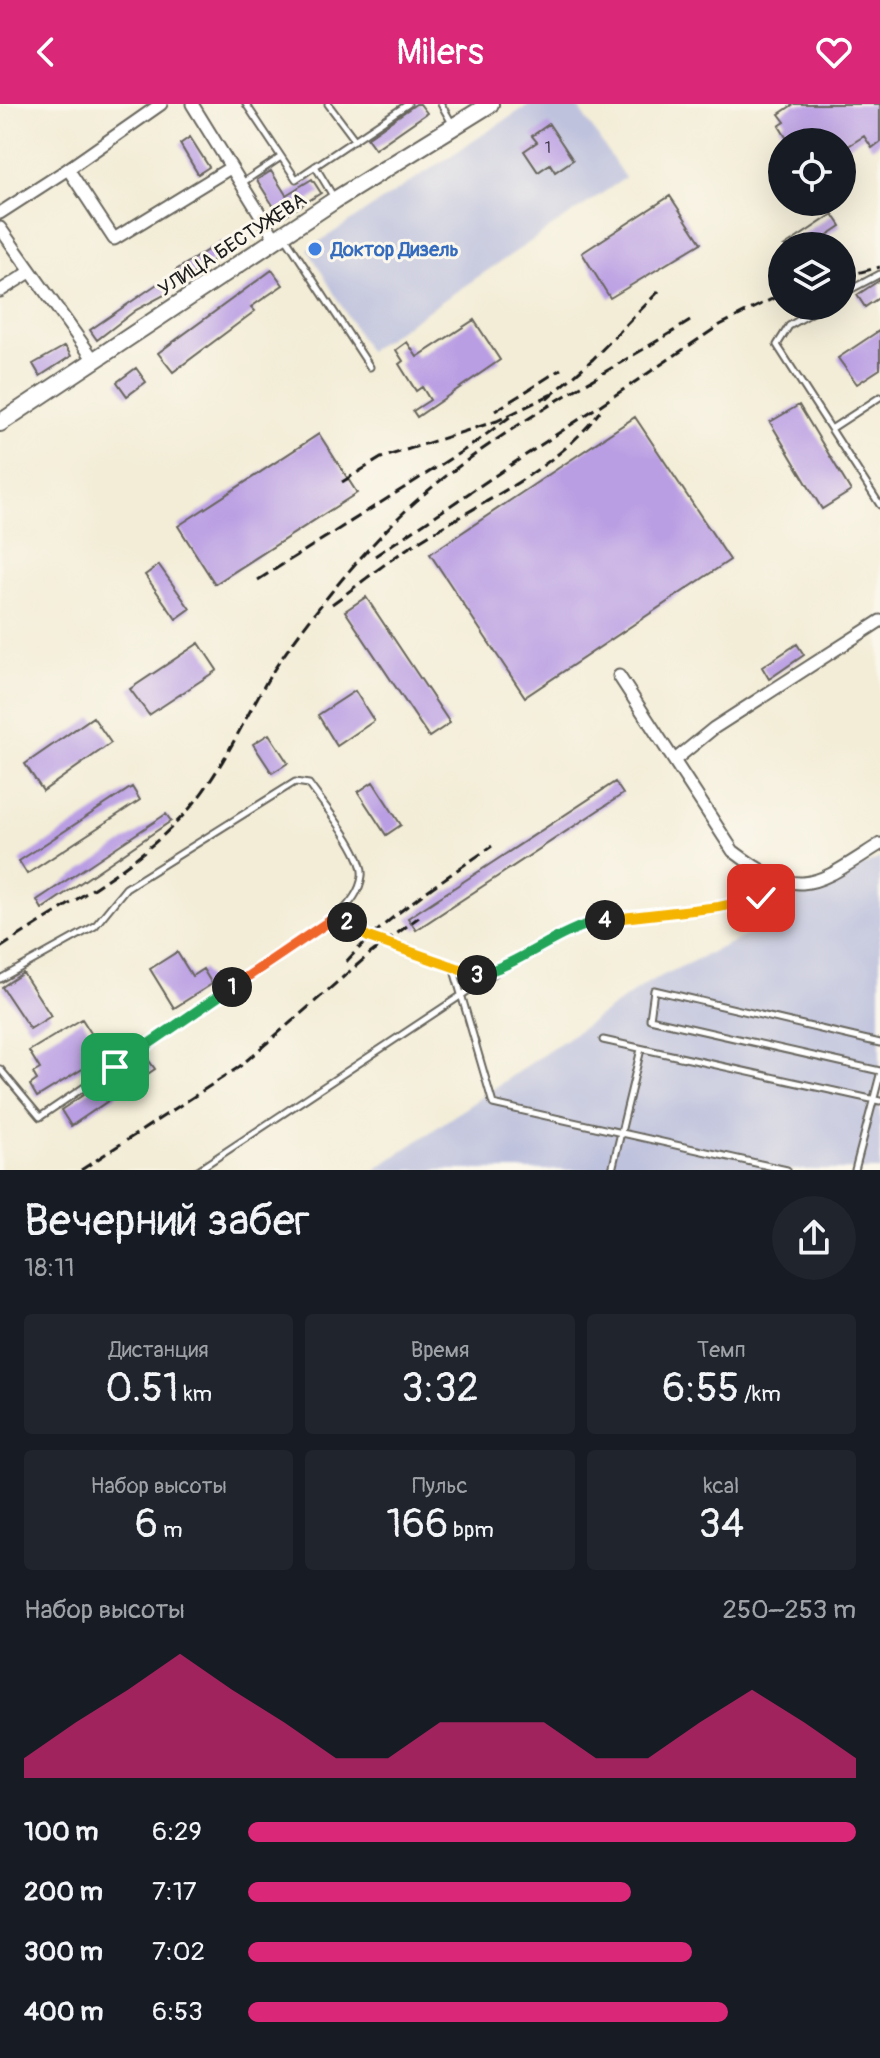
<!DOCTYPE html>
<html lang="ru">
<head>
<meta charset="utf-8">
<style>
  body { margin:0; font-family:Pangolin,sans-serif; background:#20242c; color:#f1f3f6; height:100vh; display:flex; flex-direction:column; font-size:30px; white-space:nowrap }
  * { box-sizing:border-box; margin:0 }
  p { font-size:26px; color:#9ea1a6 }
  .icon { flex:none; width:44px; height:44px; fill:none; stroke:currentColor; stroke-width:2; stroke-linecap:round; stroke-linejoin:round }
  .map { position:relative; height:1066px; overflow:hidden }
  .details { display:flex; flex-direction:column; background:#171b24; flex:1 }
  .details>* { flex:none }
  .fabs { position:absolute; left:768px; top:24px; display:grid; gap:16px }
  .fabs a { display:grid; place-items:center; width:88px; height:88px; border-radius:50%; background:#171b24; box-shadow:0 8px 32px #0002; font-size:40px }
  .pin { position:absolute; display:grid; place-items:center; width:68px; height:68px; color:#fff; margin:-34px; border-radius:16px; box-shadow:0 4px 12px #0006 }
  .km { position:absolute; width:40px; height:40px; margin:-20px; border-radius:50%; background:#222; color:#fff; font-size:22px; line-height:40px; text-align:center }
  .round { display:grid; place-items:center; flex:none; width:84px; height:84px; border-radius:42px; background:#20242c }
  .overview { display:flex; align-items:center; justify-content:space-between; height:136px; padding:0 24px }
  h1 { font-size:44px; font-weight:600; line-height:60px }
  .metrics { display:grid; grid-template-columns:repeat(3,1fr); gap:12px; height:136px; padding:8px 24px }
  .metrics div { display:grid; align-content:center; border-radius:8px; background:#20242c; text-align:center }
  .metrics b { font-size:40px; font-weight:600 }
  .metrics small { font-size:22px; font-weight:400 }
  .metrics p { font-size:22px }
  .chart { height:224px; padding:16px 24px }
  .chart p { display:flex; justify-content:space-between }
  .chart svg { width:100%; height:144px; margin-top:8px; fill:#db2777; opacity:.7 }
  ul { padding:0 24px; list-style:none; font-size:26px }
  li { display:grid; grid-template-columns:128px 96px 1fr; align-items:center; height:60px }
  li i { height:20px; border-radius:10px; background:#db2777 }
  header { display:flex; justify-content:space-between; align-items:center; height:104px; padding:0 24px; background:#db2777; color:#fff; font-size:36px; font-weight:600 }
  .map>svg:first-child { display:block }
</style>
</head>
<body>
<header><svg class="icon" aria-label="back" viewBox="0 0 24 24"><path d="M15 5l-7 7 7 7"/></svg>Milers<svg class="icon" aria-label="heart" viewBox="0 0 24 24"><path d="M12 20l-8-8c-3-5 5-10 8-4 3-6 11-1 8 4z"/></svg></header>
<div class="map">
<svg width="880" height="1066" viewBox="0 0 880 1066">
  <rect width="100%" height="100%" fill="#fbf7ec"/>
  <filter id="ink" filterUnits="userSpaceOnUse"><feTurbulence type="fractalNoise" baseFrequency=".0125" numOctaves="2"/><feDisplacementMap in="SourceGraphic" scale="16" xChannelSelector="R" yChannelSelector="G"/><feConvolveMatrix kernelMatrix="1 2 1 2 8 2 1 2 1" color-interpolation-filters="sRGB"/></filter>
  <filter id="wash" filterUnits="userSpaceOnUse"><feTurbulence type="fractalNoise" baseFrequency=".006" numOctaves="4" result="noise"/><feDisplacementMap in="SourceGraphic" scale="32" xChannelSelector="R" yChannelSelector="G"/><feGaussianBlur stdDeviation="1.8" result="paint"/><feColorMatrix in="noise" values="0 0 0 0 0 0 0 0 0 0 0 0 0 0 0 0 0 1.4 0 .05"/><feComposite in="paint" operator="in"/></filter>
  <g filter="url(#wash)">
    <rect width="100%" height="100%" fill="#f3edd7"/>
    <path fill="#bfc2dd" d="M530,0H576L625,74L368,247L308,145Z
      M880,754V1066H375L649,878L754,828L778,801Z"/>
    <g id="blocks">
      <path fill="#ba9ee3" d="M416,0H420L427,9L375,45L367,34Z
        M794,0H880V38L872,44L864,32L842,46V38H789L779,22L785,18L779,10Z
        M549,20L573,56L555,68L550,60L538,68L524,47L537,38L532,32Z
        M190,33L209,63L198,70L180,40Z
        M271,67L286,91L312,75L321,89L281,114L257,76Z
        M670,92L701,139L610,194L582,149Z
        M833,110L841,122L811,142H785Z
        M222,137L227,146L183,177L176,166Z
        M272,166L283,181L251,203L255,207L173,268L158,249Z
        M880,176V193L865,203L857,191Z
        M160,178L168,189L136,206L97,236L90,226Z
        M474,216L500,256L417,313L413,307L430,296L422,283L416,287L399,260L403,257L396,246L407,238L417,253Z
        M880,226V265L857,280L838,254Z
        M65,242L71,252L40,272L33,260Z
        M136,264L146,278L127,292L117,278Z
        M799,301L851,387L822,405L770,318Z
        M635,313L730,456L525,593L430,450Z
        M319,330L357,389L215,480L178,422Z
        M159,461L190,505L176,515L145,471Z
        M366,493L450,619L429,633L345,507Z
        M199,539L217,566L149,611L130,585Z
        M797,540L804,551L769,575L762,563Z
        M355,587L374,617L337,642L318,611Z
        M93,613L111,639L43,687L25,660Z
        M269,630L288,659L272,669L253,640Z
        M373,678L401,721L386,731L358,688Z
        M615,678L623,690L416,826L408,814Z
        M132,683L140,696L27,770L19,757Z
        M166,710L171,717L42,805L37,796Z
        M177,848L192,872L203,865L212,880L174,904L150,865Z
        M23,869L51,912L30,925L2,883Z
        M82,915L105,951L37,993L30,981L37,976L33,969L40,965L29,947Z
        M144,950L155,965L71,1022L61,1006Z"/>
    </g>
  </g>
  <g filter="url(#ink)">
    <use href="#blocks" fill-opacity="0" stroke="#67655d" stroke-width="2"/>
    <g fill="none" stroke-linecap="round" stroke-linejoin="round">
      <defs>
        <path id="lane" d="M246,0L296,75L408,0
          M328,0L355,36
          M441,0L453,21
          M315,62L333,92
          M242,79L281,53
          M284,131L370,263
          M842,190L880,170
          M823,202L789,222L777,241L880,401
          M831,325L880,293
          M340,810L368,833L476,871L499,866L591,818L719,803L794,781
          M454,866L493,1000L787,1066
          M0,875L95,822L126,784L295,678L309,680C323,700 365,750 362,772C360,788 350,799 340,810L40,1013L0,965
          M603,936L880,997
          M880,939L654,886L650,915L880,967
          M198,1066L495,869
          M612,1066L641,945
          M855,1066L880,971"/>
        <path id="street" d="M192,0L276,136
          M68,65L161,0
          M0,109L68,65L114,135L230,64
          M0,124L94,256
          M0,187L30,168
          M619,572L733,747C801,799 815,781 880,740
          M676,655L714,624L880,517"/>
        <path id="secondary" d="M0,319L335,96L490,0"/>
      </defs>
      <use href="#lane" stroke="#67655d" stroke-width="9"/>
      <use href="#street" stroke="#67655d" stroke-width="15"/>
      <use href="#secondary" stroke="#67655d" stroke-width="20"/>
      <use href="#lane" stroke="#fff" stroke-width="5"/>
      <use href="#street" stroke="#fff" stroke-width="11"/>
      <use href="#secondary" stroke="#fff" stroke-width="16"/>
      <path stroke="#1c1c1c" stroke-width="3" stroke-dasharray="12 6" stroke-linecap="butt" d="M842,173L880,163
        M547,295L593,255L659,187
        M495,307L561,265
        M342,378L381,354L497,317L552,290
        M375,452L720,221L782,190
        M258,476L472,341L515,309
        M332,500C360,480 387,457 416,439C477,400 557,366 600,307
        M0,844C64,802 139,762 190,704C225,663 246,609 275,564C310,512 354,458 398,414C476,337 600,273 695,214
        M346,858C388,811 440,778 492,742
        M81,1066L239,963L371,849L419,813"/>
    </g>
  </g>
  <g fill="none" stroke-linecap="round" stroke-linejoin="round" filter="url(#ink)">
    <defs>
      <path id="split-1" d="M115,963L232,883"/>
      <path id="split-2" d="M232,883L340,810L347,818"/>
      <path id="split-3" d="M347,818L368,833L477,871"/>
      <path id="split-4" d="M477,871C522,860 559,824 605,816"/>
      <path id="split-5" d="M605,816L719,803L761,794"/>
    </defs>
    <use href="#split-1" stroke="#fff" stroke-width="16"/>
    <use href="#split-2" stroke="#fff" stroke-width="16"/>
    <use href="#split-3" stroke="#fff" stroke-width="16"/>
    <use href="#split-4" stroke="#fff" stroke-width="16"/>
    <use href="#split-5" stroke="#fff" stroke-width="16"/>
    <use href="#split-1" stroke="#22a559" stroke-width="10"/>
    <use href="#split-2" stroke="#f0652b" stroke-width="10"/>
    <use href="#split-3" stroke="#f5b400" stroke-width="10"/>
    <use href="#split-4" stroke="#22a559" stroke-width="10"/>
    <use href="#split-5" stroke="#f5b400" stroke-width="10"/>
  </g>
  <circle fill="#3f7fe0" stroke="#fbf7ec" stroke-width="3" cx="315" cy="145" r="8"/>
  <g text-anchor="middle" stroke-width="6" stroke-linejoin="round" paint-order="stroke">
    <g font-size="16" fill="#443c4e">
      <text x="548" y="49">1</text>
    </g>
    <g font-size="20" fill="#1c1c1c" stroke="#fbf7ec">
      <text transform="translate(232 140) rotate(-33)" y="7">УЛИЦА БЕСТУЖЕВА</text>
    </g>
    <g font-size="20" font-weight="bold" fill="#366cbe" stroke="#fbf7ec" text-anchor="start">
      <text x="331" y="152">Доктор Дизель</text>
    </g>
  </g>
</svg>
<div class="fabs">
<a><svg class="icon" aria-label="locate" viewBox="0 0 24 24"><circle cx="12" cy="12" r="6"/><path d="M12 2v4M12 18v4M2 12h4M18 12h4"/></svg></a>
<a><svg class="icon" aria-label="layers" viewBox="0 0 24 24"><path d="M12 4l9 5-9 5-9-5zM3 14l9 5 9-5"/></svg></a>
</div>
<div class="pin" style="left:115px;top:963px;background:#1e9e55"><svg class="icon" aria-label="arrive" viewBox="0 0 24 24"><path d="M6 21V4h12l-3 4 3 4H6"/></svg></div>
<div class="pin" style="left:761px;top:794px;background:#d93025"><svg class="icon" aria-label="check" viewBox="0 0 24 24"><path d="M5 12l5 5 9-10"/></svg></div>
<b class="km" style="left:232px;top:883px">1</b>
<b class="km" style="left:347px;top:818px">2</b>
<b class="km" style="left:477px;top:871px">3</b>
<b class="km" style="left:605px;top:816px">4</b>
</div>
<section class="details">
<div class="overview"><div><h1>Вечерний забег</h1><p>18:11</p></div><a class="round"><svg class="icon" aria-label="share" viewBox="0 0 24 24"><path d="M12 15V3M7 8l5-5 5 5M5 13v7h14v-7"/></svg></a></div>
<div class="metrics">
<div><p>Дистанция</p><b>0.51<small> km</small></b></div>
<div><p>Время</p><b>3:32</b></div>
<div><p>Темп</p><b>6:55<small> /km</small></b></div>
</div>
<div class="metrics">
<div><p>Набор высоты</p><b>6<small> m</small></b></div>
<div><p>Пульс</p><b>166<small> bpm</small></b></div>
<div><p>kcal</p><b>34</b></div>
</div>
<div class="chart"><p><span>Набор высоты</span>250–253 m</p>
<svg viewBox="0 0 160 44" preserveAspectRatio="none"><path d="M0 44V38L10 27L20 17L30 6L40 17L50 27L60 38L70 38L80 27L90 27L100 27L110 38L120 38L130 27L140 17L150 27L160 38V44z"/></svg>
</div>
<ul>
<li><b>100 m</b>6:29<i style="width:100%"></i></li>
<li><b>200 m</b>7:17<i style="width:63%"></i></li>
<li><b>300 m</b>7:02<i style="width:73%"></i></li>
<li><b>400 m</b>6:53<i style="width:79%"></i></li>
</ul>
</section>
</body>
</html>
